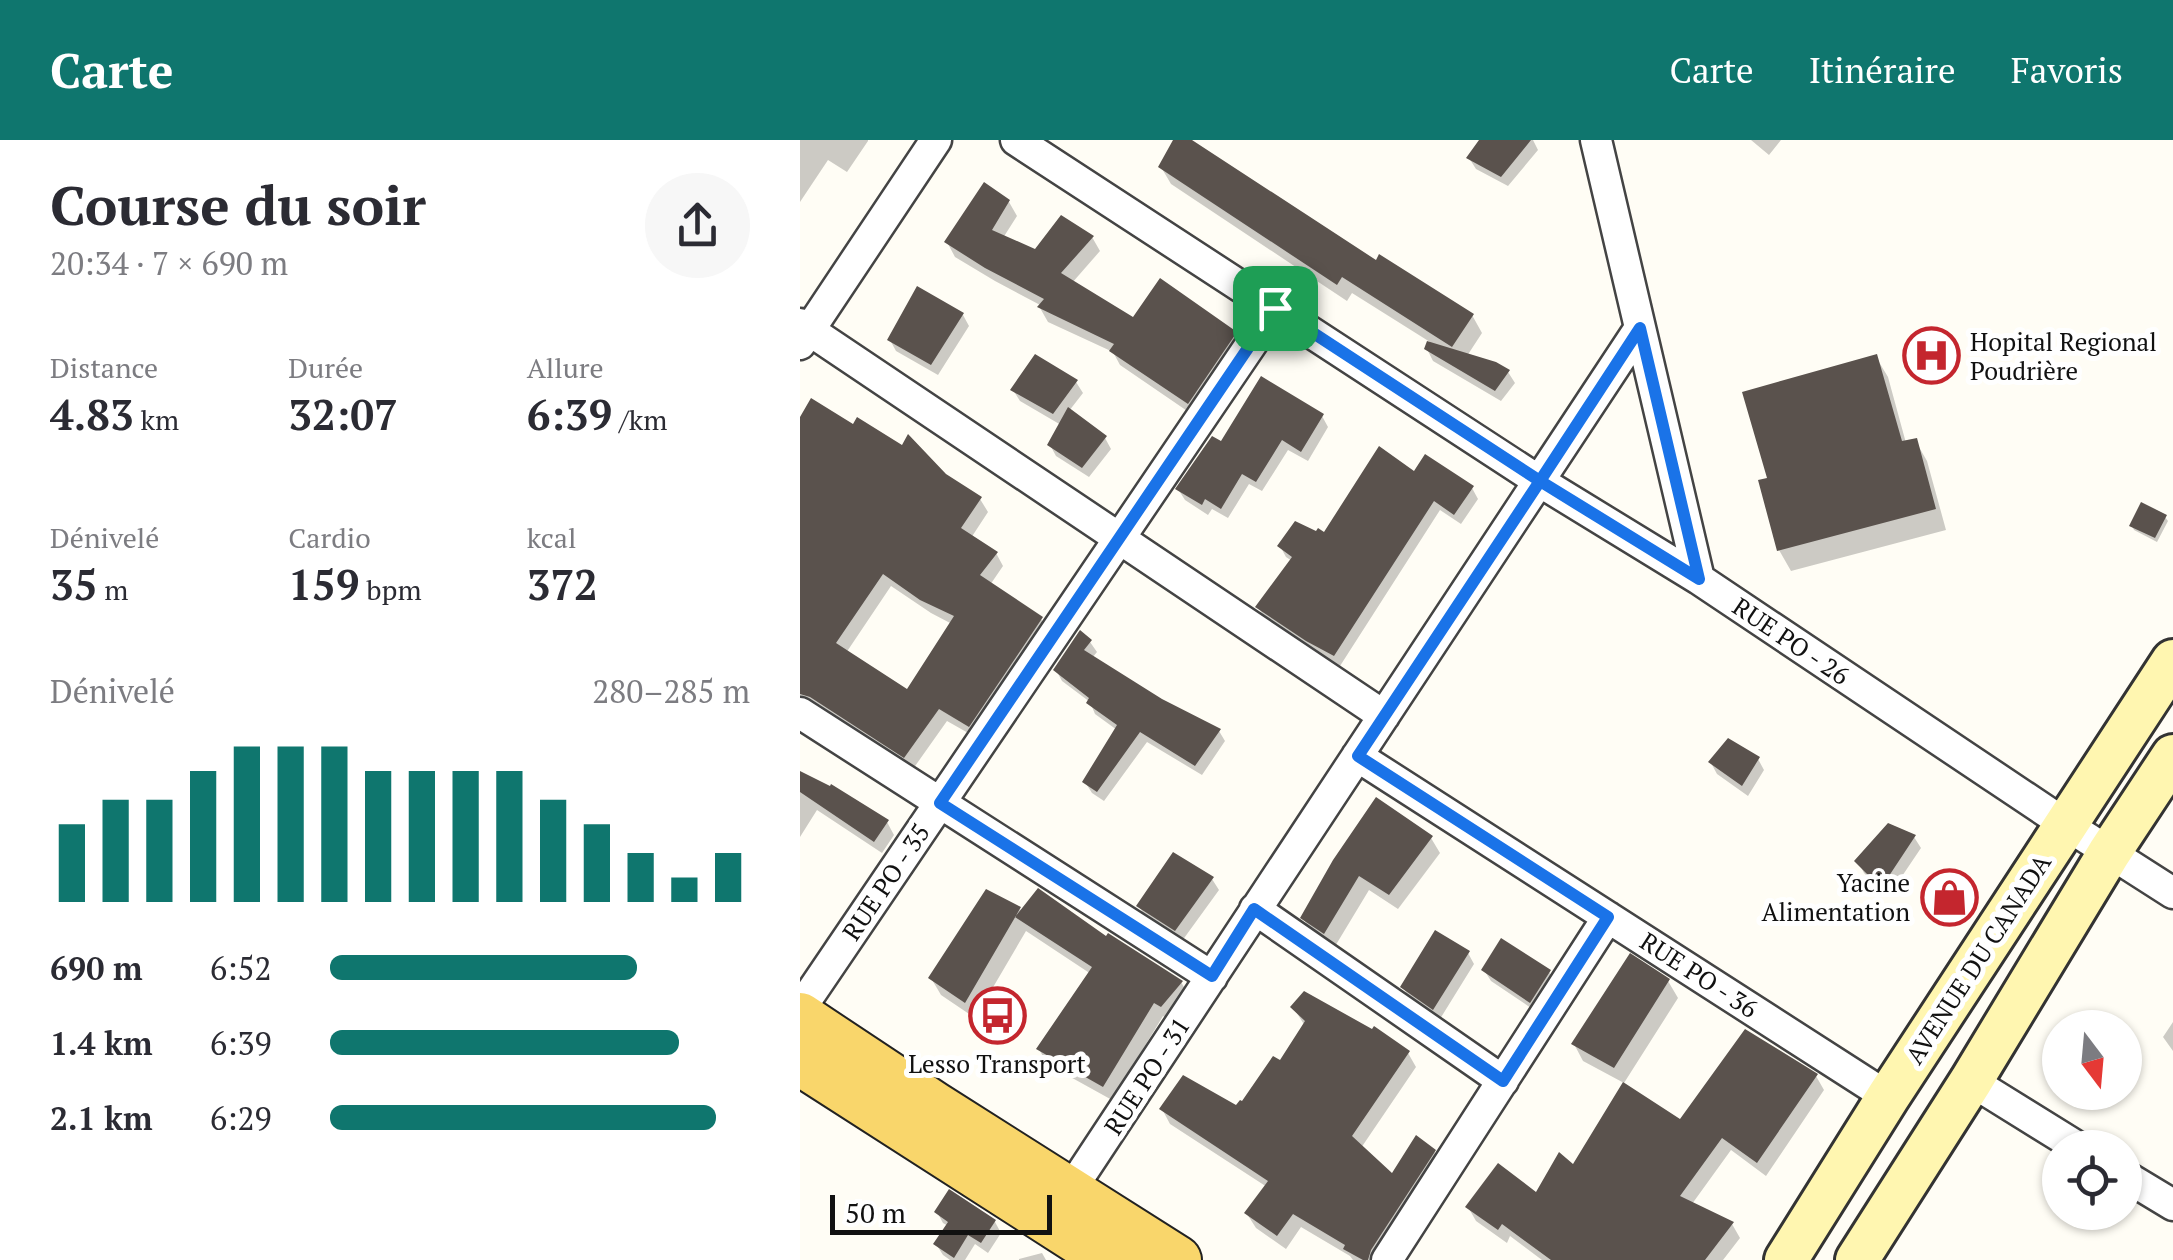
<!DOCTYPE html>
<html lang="fr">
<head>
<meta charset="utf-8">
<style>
  body { margin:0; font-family:"PT Serif",serif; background:#f7f7f7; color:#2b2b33; height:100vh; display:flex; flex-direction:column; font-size:38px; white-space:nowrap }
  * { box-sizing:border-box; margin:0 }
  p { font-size:32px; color:#7c7c81 }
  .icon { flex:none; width:55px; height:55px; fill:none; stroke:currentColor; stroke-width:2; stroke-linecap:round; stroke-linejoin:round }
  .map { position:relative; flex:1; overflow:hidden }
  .panel { display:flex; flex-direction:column; background:#fff; width:800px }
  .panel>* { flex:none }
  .needle { width:65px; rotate:164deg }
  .tools { position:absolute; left:1242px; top:870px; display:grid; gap:20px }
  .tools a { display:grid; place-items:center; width:100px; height:100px; border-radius:50%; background:#fff; box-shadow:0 2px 8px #0004; font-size:50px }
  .scale { position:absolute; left:30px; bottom:25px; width:222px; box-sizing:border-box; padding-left:10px; border:5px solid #111; border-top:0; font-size:28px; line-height:35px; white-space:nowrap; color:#111; -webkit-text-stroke:8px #fff; paint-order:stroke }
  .pin { position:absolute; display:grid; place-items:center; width:85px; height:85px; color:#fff; margin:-42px; border-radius:20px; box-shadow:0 5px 15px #0006 }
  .round { display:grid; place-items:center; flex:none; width:105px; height:105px; border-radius:52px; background:#f7f7f7 }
  .overview { display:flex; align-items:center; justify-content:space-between; height:170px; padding:0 50px }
  h1 { font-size:55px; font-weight:700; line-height:75px }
  .stats { display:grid; grid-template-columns:repeat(3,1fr); gap:15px; height:170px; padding:10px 50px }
  .stats div { display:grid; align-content:center }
  .stats b { font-size:42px; font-weight:700 }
  .stats small { font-size:28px; font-weight:400 }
  .stats p { font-size:28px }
  .chart { height:280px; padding:20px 50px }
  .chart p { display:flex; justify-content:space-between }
  .chart svg { width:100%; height:180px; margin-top:10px; stroke:#0f766e; stroke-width:6 }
  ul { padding:0 50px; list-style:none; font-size:32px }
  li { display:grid; grid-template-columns:160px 120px 1fr; align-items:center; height:75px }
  li i { height:25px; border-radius:12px; background:#0f766e }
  header { display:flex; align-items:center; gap:60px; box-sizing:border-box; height:140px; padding:0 50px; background:#0f766e; color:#fff }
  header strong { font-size:48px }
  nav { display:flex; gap:55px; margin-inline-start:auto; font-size:35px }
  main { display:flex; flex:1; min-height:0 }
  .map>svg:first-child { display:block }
</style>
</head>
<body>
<header>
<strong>Carte</strong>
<nav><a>Carte</a><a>Itinéraire</a><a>Favoris</a></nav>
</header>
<main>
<section class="panel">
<div class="overview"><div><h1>Course du soir</h1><p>20:34 · 7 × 690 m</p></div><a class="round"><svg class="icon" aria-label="share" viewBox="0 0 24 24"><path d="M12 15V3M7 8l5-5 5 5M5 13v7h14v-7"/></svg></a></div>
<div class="stats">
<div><p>Distance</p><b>4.83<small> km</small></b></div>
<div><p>Durée</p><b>32:07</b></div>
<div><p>Allure</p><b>6:39<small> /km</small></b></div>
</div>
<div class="stats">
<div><p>Dénivelé</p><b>35<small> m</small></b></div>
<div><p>Cardio</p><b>159<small> bpm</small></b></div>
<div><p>kcal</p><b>372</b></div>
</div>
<div class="chart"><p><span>Dénivelé</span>280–285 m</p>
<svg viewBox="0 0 160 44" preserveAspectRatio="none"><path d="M5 44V25M15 44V19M25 44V19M35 44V12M45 44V6M55 44V6M65 44V6M75 44V12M85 44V12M95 44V12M105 44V12M115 44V19M125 44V25M135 44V32M145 44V38M155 44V32"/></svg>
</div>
<ul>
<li><b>690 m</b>6:52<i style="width:73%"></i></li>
<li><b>1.4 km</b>6:39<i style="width:83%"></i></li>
<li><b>2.1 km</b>6:29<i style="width:92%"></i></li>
</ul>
</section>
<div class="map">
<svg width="1373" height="1120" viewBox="0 0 1373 1120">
  <rect width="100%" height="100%" fill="#fffdf5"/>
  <path fill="#0003" fill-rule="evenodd" d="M0,0H68V1L47,32L28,20L0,62Z
    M376,0H387L577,123L672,175L682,193L667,216L708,232L715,243L701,261L633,221L627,209L630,202L552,153L547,161L371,44L361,27Z
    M682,0H733L738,10L708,46L676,29L669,18Z
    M951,0H981L969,15Z
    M209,62L217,76L203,98L235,113L292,97L300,111L272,143L333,181L435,193L443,208L396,277L320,225L313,212L248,182L240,168L242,166L195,141L155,117L147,102Z
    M163,175L169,186L138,235L96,211L90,200Z
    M1076,217L1088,237L1106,303L1115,300L1127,321L1146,390L991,431L979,410L970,339Z
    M236,218L276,242L283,253L269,271L305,298L311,309L289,337L256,316L250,305L261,285L220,261L213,250Z
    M522,276L528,287L508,321L488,310L462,351L449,344L428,378L412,369L408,375L385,360L378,349L422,305Z
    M0,281L144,336L180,359L188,372L171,398L196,413L203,426L190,445L241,479L249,492L177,598L147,581L113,629L0,570ZM91,446L131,473L152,484L107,553L46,513Z
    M615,335L672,348L678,359L661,384L640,370L540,526L464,477L458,467L492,421L486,417L480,406L525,395Z
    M1365,377L1368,381L1357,402L1334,390L1332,386Z
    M290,502L297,512L292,518L361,561L419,591L425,601L402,635L347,602L304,661L292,653L285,642L317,590L295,574L290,562L262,541L256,530Z
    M958,619L964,630L948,656L917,634L911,623Z
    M0,633L87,682L94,695L82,713L17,670L0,697Z
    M1114,697L1121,708L1088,757L1064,733L1058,721Z
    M631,698L640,713L598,769L569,750L534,808L512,793L503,778L536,721Z
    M412,739L419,750L382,801L345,777L339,766Z
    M220,769L222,773L307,800L381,842L390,857L370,881L363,876L312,960L247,924L239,909L291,834L226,791L175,878L141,855L131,838Z
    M668,813L674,824L640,879L609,858L603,847Z
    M684,830L749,832L756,843L737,872L691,841Z
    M868,841L878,858L824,943L783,921L774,904Z
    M493,867L608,913L616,927L561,1008L592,1037L634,1011L642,1026L582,1120H553L550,1116L501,1087L486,1109L456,1088L447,1074L467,1047L370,984L362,969L437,968L480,924L505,886Z
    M1373,882V911L1363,897Z
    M1016,936L1024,950L966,1036L931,1010L892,1064L932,1084L940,1098L923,1120H742L710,1096L707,1103L676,1081L668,1067L737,1055L774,1027L880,983Z
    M137,1072L195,1082L201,1093L188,1113L175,1104L165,1120H150L143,1115L136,1104L148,1086L143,1083Z
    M242,1113L246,1120H219V1119Z"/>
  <path fill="#5a524d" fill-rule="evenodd" d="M373,0H392L576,120L579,114L674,174L652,207L542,137L537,145L358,27Z
    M679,0H731L701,37L666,18Z
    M184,42L210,60L192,90L235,109L261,75L294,96L261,133L333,177L360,138L437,192L388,264L309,211L314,204L237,167L244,159L185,128L144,102Z
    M117,146L164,173L131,225L87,200Z
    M627,201L696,222L710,230L695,251L624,209Z
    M235,214L278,240L253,274L210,250Z
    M1077,214L1102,301L1117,298L1136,369L977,411L958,340L967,338L942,252Z
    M461,236L524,274L501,312L482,300L456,342L442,334L421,369L405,359L402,365L375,349L412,296L421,301Z
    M11,258L53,284L57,277L102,305L108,294L146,334L182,357L161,388L198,412L180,435L243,477L169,587L139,569L104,618L10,557L0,554V277ZM83,434L120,460L154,476L107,549L36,503Z
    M268,267L307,296L282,328L247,305Z
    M579,306L614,331L625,314L674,346L654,375L634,361L534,516L506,501L455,467L492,417L477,406L495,381L516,391L518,388L524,392Z
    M1341,362L1367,375L1355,398L1329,386Z
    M280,490L292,500L284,510L362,559L421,589L395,626L340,592L297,652L282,642L317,585L286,563L289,558L253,530Z
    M928,598L960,617L942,646L908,622Z
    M0,631L30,646L31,644L89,680L74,702L0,652Z
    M576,657L633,696L589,755L559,736L524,794L500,778L533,720Z
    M1088,683L1116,695L1081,748L1054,721Z
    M373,712L414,737L375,791L336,766Z
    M238,748L306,796L308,793L383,841L361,867L354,863L303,947L236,909L292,827L215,777Z
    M186,749L221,767L165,863L128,838Z
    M635,790L670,811L633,870L600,847Z
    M701,798L751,830L730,863L681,830Z
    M830,813L870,839L814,928L771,904Z
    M504,851L572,889L574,886L610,911L552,996L592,1033L616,995L636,1010L571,1110L568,1120H563L543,1109L545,1105L493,1074L477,1096L444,1073L468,1041L359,969L383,935L436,965L440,960L442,961L473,916L480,920L505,881L490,867Z
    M945,889L1018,934L957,1023L922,998L880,1056L934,1082L905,1120H751L702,1084L698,1090L665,1067L698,1023L736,1052L759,1012L773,1024L823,942L880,979Z
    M149,1049L196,1080L181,1103L168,1095L154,1118L133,1104L148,1082L134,1072Z"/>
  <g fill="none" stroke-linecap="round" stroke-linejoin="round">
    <defs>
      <path id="street" d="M216,0L739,341L899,439L1265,684L1373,753
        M796,0L899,439
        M0,184L584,576
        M0,204L136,0
        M0,573L412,837
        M557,616L1088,957
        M455,769L703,941
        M0,869L475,169
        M1171,941L1279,1008
        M1325,1036L1373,1065
        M260,1066L840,188
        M587,1120L808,777"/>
      <path id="secondary" d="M986,1120L1088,957L1373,521
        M1057,1120L1171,941L1309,713L1373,616"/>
      <path id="primary" d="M0,877L134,966L377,1120
        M0,921L310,1120"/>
    </defs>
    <use href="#street" stroke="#444" stroke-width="35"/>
    <use href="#secondary" stroke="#333" stroke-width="48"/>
    <use href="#primary" stroke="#222" stroke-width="52"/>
    <use href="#street" stroke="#fff" stroke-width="30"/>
    <use href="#secondary" stroke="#fff6b0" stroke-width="42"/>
    <use href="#primary" stroke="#f9d66b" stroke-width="48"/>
  </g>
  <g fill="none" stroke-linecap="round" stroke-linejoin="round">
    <defs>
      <path id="route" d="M475,168L140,663L412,836L454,769L703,941L808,777L558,616L740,341L899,439L840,188L740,341L475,168"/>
    </defs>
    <use href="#route" stroke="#fff" stroke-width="20"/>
    <use href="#route" stroke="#1a73e8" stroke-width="12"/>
  </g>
  <defs>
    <symbol id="hospital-ring" viewBox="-11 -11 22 22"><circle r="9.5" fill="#fff" stroke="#c4262e" stroke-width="1.5"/><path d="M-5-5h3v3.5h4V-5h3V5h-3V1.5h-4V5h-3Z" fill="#c4262e"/></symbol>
    <symbol id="shop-ring" viewBox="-11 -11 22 22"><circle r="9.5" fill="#fff" stroke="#c4262e" stroke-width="1.5"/><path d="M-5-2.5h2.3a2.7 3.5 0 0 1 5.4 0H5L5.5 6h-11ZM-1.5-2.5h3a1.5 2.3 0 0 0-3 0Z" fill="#c4262e"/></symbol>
    <symbol id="bus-ring" viewBox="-11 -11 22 22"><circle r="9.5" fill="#fff" stroke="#c4262e" stroke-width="1.5"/><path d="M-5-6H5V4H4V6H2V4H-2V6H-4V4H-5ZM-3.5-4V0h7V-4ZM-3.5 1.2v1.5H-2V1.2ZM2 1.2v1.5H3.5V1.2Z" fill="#c4262e"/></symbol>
  </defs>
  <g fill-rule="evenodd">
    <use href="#hospital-ring" x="1100" y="184" width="63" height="63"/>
    <use href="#shop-ring" x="1118" y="726" width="63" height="63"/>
    <use href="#bus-ring" x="166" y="844" width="63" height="63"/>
  </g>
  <g text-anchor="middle" stroke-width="10" stroke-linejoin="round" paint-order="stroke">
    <g font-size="25" fill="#111" stroke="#fff" text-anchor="start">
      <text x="1170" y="211">Hopital Regional<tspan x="1170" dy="29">Poudrière</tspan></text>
      <text x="1110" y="752" text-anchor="end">Yacine<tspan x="1110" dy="29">Alimentation</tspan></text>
      <text x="197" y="933" text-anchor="middle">Lesso Transport</text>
    </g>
    <g font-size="25" fill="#111" stroke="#fff">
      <text transform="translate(991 501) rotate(34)" y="9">RUE PO - 26</text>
      <text transform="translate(86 742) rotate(-56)" y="9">RUE PO - 35</text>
      <text transform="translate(1178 819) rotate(-57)" y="9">AVENUE DU CANADA</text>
      <text transform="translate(899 835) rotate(33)" y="9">RUE PO - 36</text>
      <text transform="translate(347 936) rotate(-57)" y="9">RUE PO - 31</text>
    </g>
  </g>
</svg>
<div class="tools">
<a><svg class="needle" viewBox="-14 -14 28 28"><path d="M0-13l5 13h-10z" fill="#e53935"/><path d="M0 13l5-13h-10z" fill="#7c7c81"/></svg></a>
<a><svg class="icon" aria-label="locate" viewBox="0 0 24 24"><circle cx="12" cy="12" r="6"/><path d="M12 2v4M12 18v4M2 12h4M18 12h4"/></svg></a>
</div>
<div class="scale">50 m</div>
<div class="pin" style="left:475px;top:168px;background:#1e9e55"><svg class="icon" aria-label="arrive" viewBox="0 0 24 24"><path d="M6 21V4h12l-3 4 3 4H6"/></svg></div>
</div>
</main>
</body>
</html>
